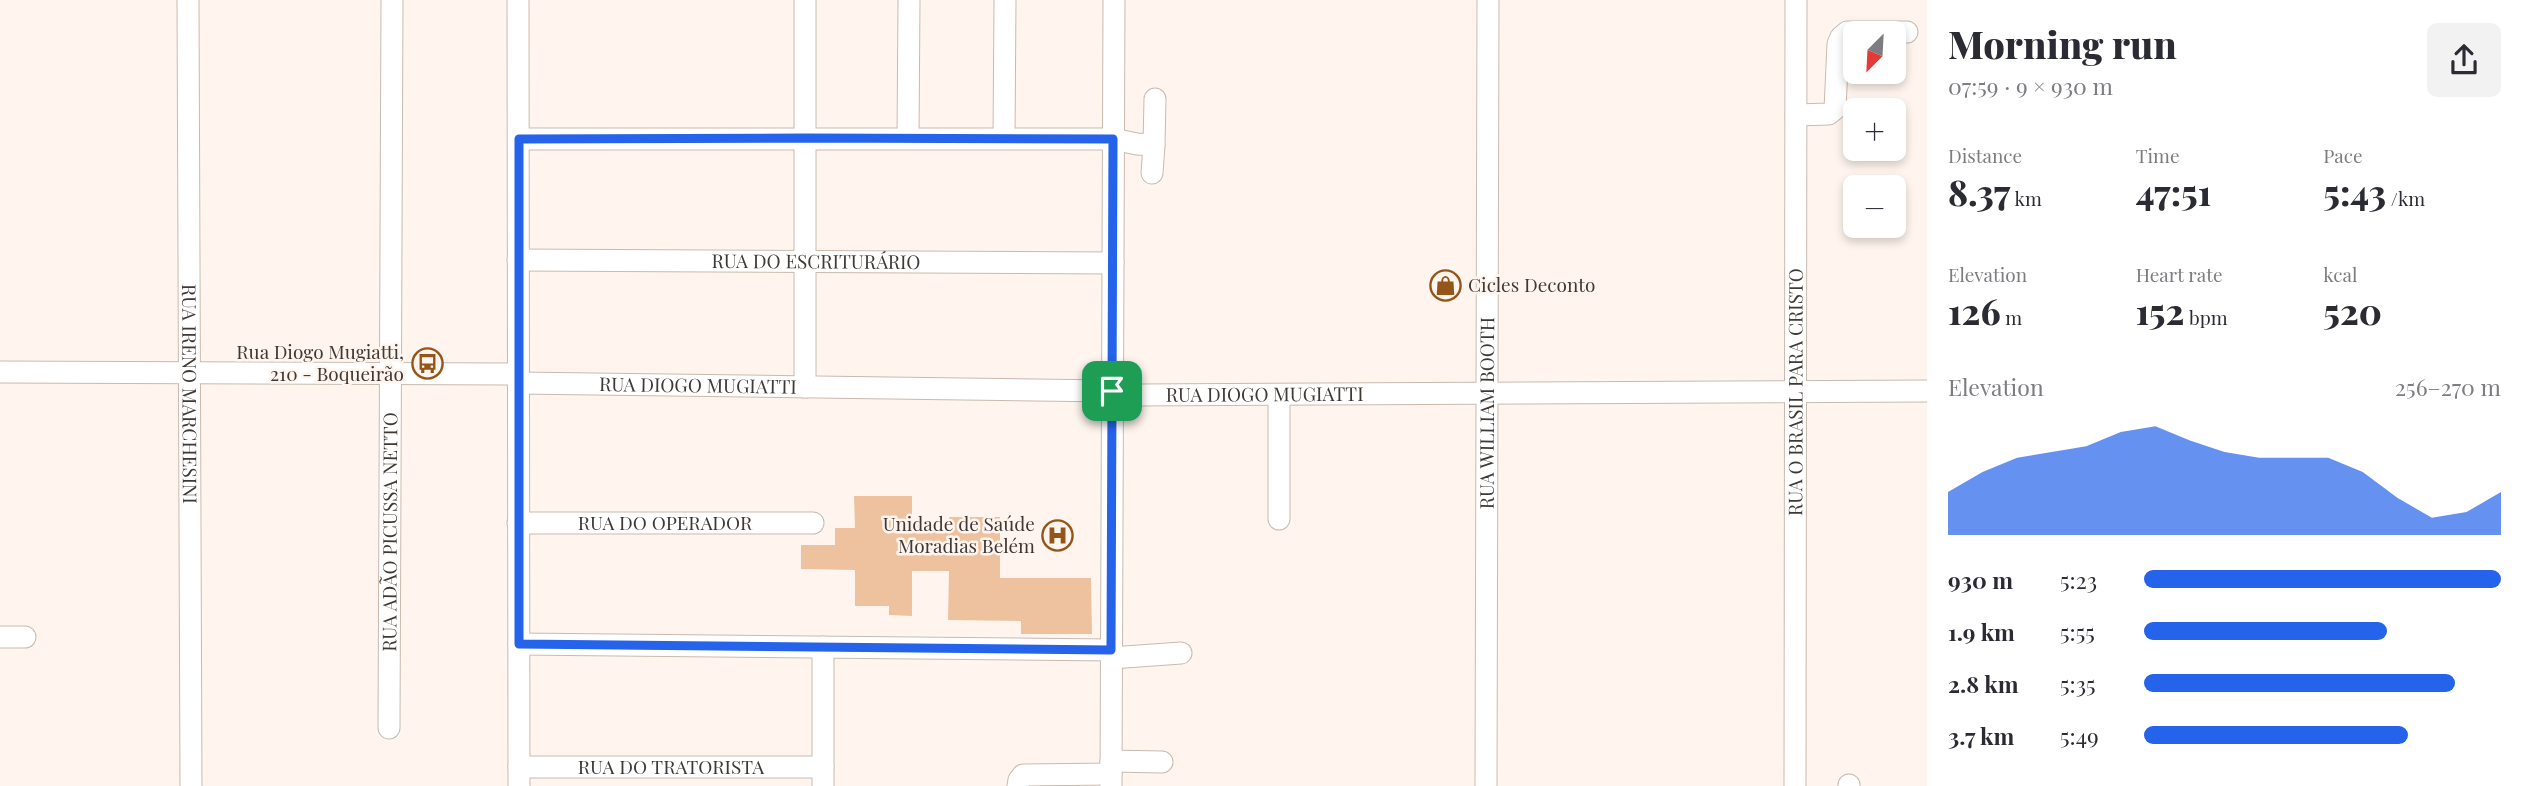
<!DOCTYPE html>
<html lang="en">
<head>
<meta charset="utf-8">
<style>
  body { margin:0; font-family:"Playfair Display",serif; background:#f2f2f3; color:#2b2b33; height:100vh; display:flex; flex-direction:column; font-size:26px; white-space:nowrap }
  * { box-sizing:border-box; margin:0 }
  p { font-size:23px; color:#7c7c81 }
  .icon { flex:none; width:38px; height:38px; fill:none; stroke:currentColor; stroke-width:2; stroke-linecap:round; stroke-linejoin:round }
  .map { position:relative; flex:1; overflow:hidden }
  .panel { display:flex; flex-direction:column; background:#fff; width:595px }
  .panel>* { flex:none }
  .needle { width:46px; rotate:204deg }
  .controls { position:absolute; left:1843px; top:21px; display:grid; gap:14px }
  .controls a { display:grid; place-items:center; width:63px; height:63px; border-radius:10px; background:#fff; box-shadow:0 4px 10px #0003; font-size:35px }
  .pin { position:absolute; display:grid; place-items:center; width:60px; height:60px; color:#fff; margin:-30px; border-radius:14px; box-shadow:0 4px 10px #0006 }
  .round { display:grid; place-items:center; flex:none; width:74px; height:74px; border-radius:10px; background:#f2f2f3 }
  .head { display:flex; align-items:center; justify-content:space-between; height:119px; padding:0 21px }
  h1 { font-size:38px; font-weight:800; line-height:52px }
  .figures { display:grid; grid-template-columns:repeat(3,1fr); gap:10px; height:119px; padding:7px 21px }
  .figures div { display:grid; align-content:center }
  .figures b { font-size:35px; font-weight:800 }
  .figures small { font-size:19px; font-weight:400 }
  .figures p { font-size:19px }
  .chart { height:196px; padding:14px 21px }
  .chart p { display:flex; justify-content:space-between }
  .chart svg { width:100%; height:126px; margin-top:7px; fill:#2563eb; opacity:.7 }
  ul { padding:0 21px; list-style:none; font-size:23px }
  li { display:grid; grid-template-columns:112px 84px 1fr; align-items:center; height:52px }
  li i { height:18px; border-radius:9px; background:#2563eb }
  main { display:flex; flex:1; min-height:0 }
  .map>svg:first-child { display:block }
</style>
</head>
<body>
<main>
<div class="map">
<svg width="1927" height="786" viewBox="0 0 1927 786">
  <rect width="100%" height="100%" fill="#fff5ee"/>
  <path fill="#efc29f" d="M854,496H912V526L949,525V517H1000V578H1091L1092,634H1021V621L948,620L949,571H912V616L889,615V606H855V570L801,569V545H835V528H855Z"/>
  <g fill="none" stroke-linecap="round" stroke-linejoin="round">
    <defs>
      <g id="minor">
        <path id="s1" d="M188,0L191,786"/>
        <path d="M518,0L519,786"/>
        <path d="M805,0V387"/>
        <path d="M1796,115L1829,114L1835,109L1838,44L1841,37L1847,32H1907"/>
        <path d="M908,138L909,0"/>
        <path d="M1004,138L1005,0"/>
        <path d="M519,139H1113L1137,144L1154,145L1152,173"/>
        <path d="M1154,145L1155,99"/>
        <path id="s2" d="M518,260L1113,263"/>
        <path d="M0,372L518,374"/>
        <path id="s3" d="M518,383L1112,391L1140,395L1927,391"/>
        <path d="M1279,519V395"/>
        <path id="s4" d="M518,523H813"/>
        <path d="M0,637H25"/>
        <path d="M519,644L1111,650"/>
        <path d="M1111,658L1181,653"/>
        <path id="s5" d="M389,728L392,0"/>
        <path d="M1111,761L1162,762"/>
        <path id="s6" d="M519,767H823"/>
        <path d="M823,786V647"/>
        <path d="M1018,786L1019,780L1023,775L1111,774"/>
        <path d="M1111,786L1114,0"/>
        <path id="s7" d="M1486,786L1488,0"/>
        <path id="s8" d="M1795,786L1796,0"/>
        <path d="M1849,786V785"/>
      </g>
    </defs>
    <use href="#minor" stroke="#c9baaf" stroke-width="23"/>
    <use href="#minor" stroke="#fff" stroke-width="21"/>
  </g>
  <g fill="none" stroke-linecap="round" stroke-linejoin="round">
    <defs>
      <path id="route" d="M805,138L1113,139L1111,650L519,644V139Z"/>
    </defs>
    <use href="#route" stroke="#fff" stroke-width="14"/>
    <use href="#route" stroke="#2563eb" stroke-width="9"/>
  </g>
  <defs>
    <symbol id="shop-ring" viewBox="-11 -11 22 22"><circle r="9.5" fill="#fff5ee" stroke="#93551a" stroke-width="1.5"/><path d="M-5-2.5h2.3a2.7 3.5 0 0 1 5.4 0H5L5.5 6h-11ZM-1.5-2.5h3a1.5 2.3 0 0 0-3 0Z" fill="#93551a"/></symbol>
    <symbol id="bus-ring" viewBox="-11 -11 22 22"><circle r="9.5" fill="#fff5ee" stroke="#93551a" stroke-width="1.5"/><path d="M-5-6H5V4H4V6H2V4H-2V6H-4V4H-5ZM-3.5-4V0h7V-4ZM-3.5 1.2v1.5H-2V1.2ZM2 1.2v1.5H3.5V1.2Z" fill="#93551a"/></symbol>
    <symbol id="hospital-ring" viewBox="-11 -11 22 22"><circle r="9.5" fill="#fff5ee" stroke="#93551a" stroke-width="1.5"/><path d="M-5-5h3v3.5h4V-5h3V5h-3V1.5h-4V5h-3Z" fill="#93551a"/></symbol>
  </defs>
  <g fill-rule="evenodd">
    <use href="#shop-ring" x="1428" y="268" width="35" height="35"/>
    <use href="#bus-ring" x="410" y="346" width="35" height="35"/>
    <use href="#hospital-ring" x="1040" y="518" width="35" height="35"/>
  </g>
  <g text-anchor="middle" stroke-width="5" stroke-linejoin="round" paint-order="stroke">
    <g font-size="19" fill="#3f3935" stroke="#fff5ee">
      <text dy="7" stroke="none"><textPath href="#s2" startOffset="298">RUA DO ESCRITURÁRIO</textPath></text>
      <text dy="7" stroke="none"><textPath href="#s3" startOffset="180">RUA DIOGO MUGIATTI</textPath></text>
      <text dy="7" stroke="none"><textPath href="#s1" startOffset="394">RUA IRENO MARCHESINI</textPath></text>
      <text dy="7" stroke="none"><textPath href="#s8" startOffset="394">RUA O BRASIL PARA CRISTO</textPath></text>
      <text dy="7" stroke="none"><textPath href="#s3" startOffset="747">RUA DIOGO MUGIATTI</textPath></text>
      <text dy="7" stroke="none"><textPath href="#s7" startOffset="373">RUA WILLIAM BOOTH</textPath></text>
      <text dy="7" stroke="none"><textPath href="#s4" startOffset="147">RUA DO OPERADOR</textPath></text>
      <text dy="7" stroke="none"><textPath href="#s5" startOffset="196">RUA ADÃO PICUSSA NETTO</textPath></text>
      <text dy="7" stroke="none"><textPath href="#s6" startOffset="152">RUA DO TRATORISTA</textPath></text>
    </g>
    <g font-size="19" fill="#3f3935" stroke="#fff5ee" text-anchor="end">
      <text x="1468" y="292" text-anchor="start">Cicles Deconto</text>
      <text x="404" y="359">Rua Diogo Mugiatti,<tspan x="404" dy="22">210 - Boqueirão</tspan></text>
      <text x="1035" y="531">Unidade de Saúde<tspan x="1035" dy="22">Moradias Belém</tspan></text>
    </g>
  </g>
</svg>
<div class="controls">
<a><svg class="needle" viewBox="-14 -14 28 28"><path d="M0-13l5 13h-10z" fill="#e53935"/><path d="M0 13l5-13h-10z" fill="#7c7c81"/></svg></a>
<a>+</a>
<a>−</a>
</div>
<div class="pin" style="left:1112px;top:391px;background:#1e9e55"><svg class="icon" aria-label="arrive" viewBox="0 0 24 24"><path d="M6 21V4h12l-3 4 3 4H6"/></svg></div>
</div>
<section class="panel">
<div class="head"><div><h1>Morning run</h1><p>07:59 · 9 × 930 m</p></div><a class="round"><svg class="icon" aria-label="share" viewBox="0 0 24 24"><path d="M12 15V3M7 8l5-5 5 5M5 13v7h14v-7"/></svg></a></div>
<div class="figures">
<div><p>Distance</p><b>8.37<small> km</small></b></div>
<div><p>Time</p><b>47:51</b></div>
<div><p>Pace</p><b>5:43<small> /km</small></b></div>
</div>
<div class="figures">
<div><p>Elevation</p><b>126<small> m</small></b></div>
<div><p>Heart rate</p><b>152<small> bpm</small></b></div>
<div><p>kcal</p><b>520</b></div>
</div>
<div class="chart"><p><span>Elevation</span>256–270 m</p>
<svg viewBox="0 0 160 44" preserveAspectRatio="none"><path d="M0 44V29L10 22L20 17L30 15L40 13L50 8L60 6L70 11L80 15L90 17L100 17L110 17L120 22L130 31L140 38L150 36L160 29V44z"/></svg>
</div>
<ul>
<li><b>930 m</b>5:23<i style="width:100%"></i></li>
<li><b>1.9 km</b>5:55<i style="width:68%"></i></li>
<li><b>2.8 km</b>5:35<i style="width:87%"></i></li>
<li><b>3.7 km</b>5:49<i style="width:74%"></i></li>
</ul>
</section>
</main>
</body>
</html>
